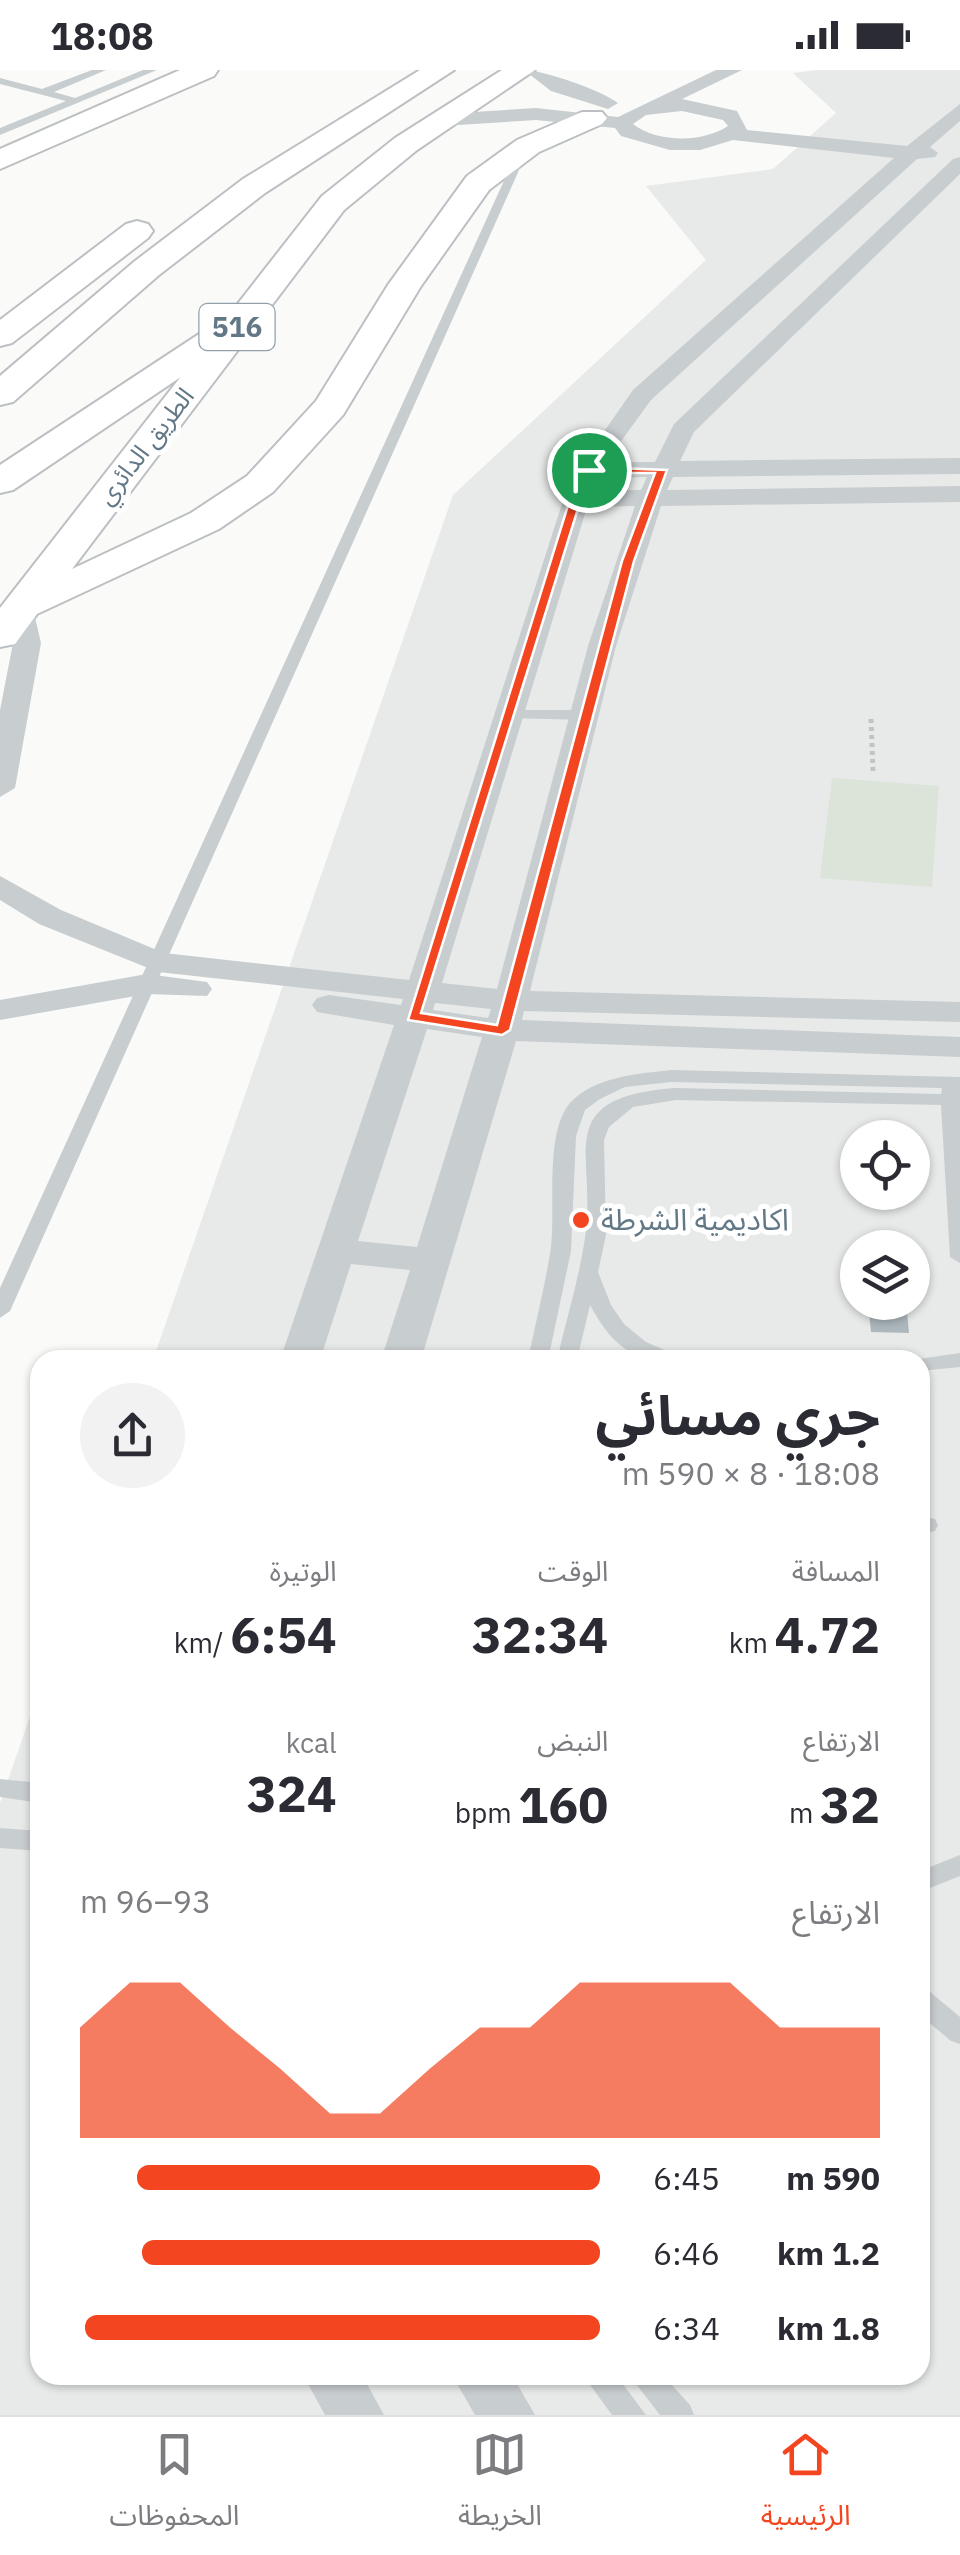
<!DOCTYPE html>
<html lang="ar">
<head>
<meta charset="utf-8">
<style>
  body { margin:0; font-family:"IBM Plex Sans","Noto Sans Arabic",sans-serif; background:#f2f2f3; color:#2b2b33; direction:rtl; height:100vh; display:flex; flex-direction:column; font-size:38px; white-space:nowrap }
  * { box-sizing:border-box; margin:0 }
  p { font-size:32px; color:#7c7c81 }
  .icon { flex:none; width:55px; height:55px; fill:none; stroke:currentColor; stroke-width:2; stroke-linecap:round; stroke-linejoin:round }
  .map { position:relative; flex:1; overflow:hidden; direction:ltr }
  .panel { position:absolute; left:30px; top:1280px; width:900px; height:1035px; display:flex; flex-direction:column; background:#fff; border-radius:30px; box-shadow:0 2px 8px #0004; direction:rtl }
  .panel>* { flex:none }
  .buttons { position:absolute; left:840px; top:1050px; display:grid; gap:20px }
  .buttons a { display:grid; place-items:center; width:90px; height:90px; border-radius:50%; background:#fff; box-shadow:0 2px 8px #0004; font-size:50px }
  .pin { position:absolute; display:grid; place-items:center; width:85px; height:85px; color:#fff; margin:-42px; border:5px solid #fff; border-radius:50%; box-shadow:0 2px 10px #0007 }
  .round { display:grid; place-items:center; flex:none; width:105px; height:105px; border-radius:52px; background:#f2f2f3 }
  .overview { display:flex; align-items:center; justify-content:space-between; height:170px; padding:0 50px }
  h1 { font-size:55px; font-weight:700; line-height:75px }
  .stats { display:grid; grid-template-columns:repeat(3,1fr); gap:15px; height:170px; padding:10px 50px }
  .stats div { display:grid; align-content:center }
  .stats b { font-size:50px; font-weight:700 }
  .stats small { font-size:28px; font-weight:400 }
  .stats p { font-size:28px }
  .chart { height:280px; padding:20px 50px }
  .chart p { display:flex; justify-content:space-between }
  .chart svg { width:100%; height:180px; margin-top:10px; fill:#f3451f; opacity:.7 }
  ul { padding:0 50px; list-style:none; font-size:32px }
  li { display:grid; grid-template-columns:160px 120px 1fr; align-items:center; height:75px }
  li i { height:25px; border-radius:12px; background:#f3451f }
  .status { display:flex; justify-content:space-between; align-items:center; height:70px; padding:0 50px; background:#fff; direction:ltr }
  .status svg { height:28px; fill:currentColor }
  .tab-bar { display:flex; justify-content:space-around; align-items:center; height:140px; border-top:2px solid #e1e1e2; background:#fff; font-size:28px; color:#7c7c81 }
  .tab-bar a { display:grid; justify-items:center; gap:5px }
  .tab-bar .current { color:#f3451f }
  .map>svg:first-child { display:block }
</style>
</head>
<body>
<div class="status"><b>18:08</b><svg viewBox="0 0 49 12"><path d="M0 12V9h3v3zM5 12V6h3v6zM10 12V3h3v9zM15 12V0h3v12zM26 1h20v11H26zM47 4h2v5h-2z"/></svg></div>
<div class="map">
<svg width="960" height="2345" viewBox="0 0 960 2345">
  <rect width="100%" height="100%" fill="#fafaf8"/>
  <path fill="#e8eae9" fill-rule="evenodd" d="M818,0H960V2345H0V1733L40,1618V2305H920V1290H153L453,425L706,190L646,116L773,99L836,43L793,3ZM858,1068H912V1122H858ZM858,1178H912V1232H858Z"/>
  <path fill="#dce3d8" d="M832,708L939,716L932,817L820,808Z"/>
  <path fill="#adb8be" d="M868,1232H906L909,1263L871,1262Z"/>
  <g fill="none" stroke-linecap="round" stroke-linejoin="round">
    <defs>
      <path id="trunk" d="M180,0H218L214,6L0,99V79Z
        M502,0H535L417,80L344,140L72,499L191,443L247,406L316,331L388,215L467,106L517,70L582,42H602L607,48L602,54L539,82L489,120L421,216L343,345L273,422L219,459L37,544L15,574L0,577V538L322,126L395,68Z"/>
      <path id="motorway" d="M420,0H454L265,123L159,205L13,332L0,335V306L135,191L243,109Z
        M137,151L148,154L153,161L148,168L12,273L0,276V250L126,154Z
        M243,240L255,243L260,250L255,257L13,420L0,423V395L231,243Z"/>
    </defs>
    <use href="#trunk" stroke="#bcc0c3" stroke-width="4"/>
    <use href="#motorway" stroke="#bcc0c3" stroke-width="4"/>
    <path stroke="#c1c4c6" stroke-width="5" stroke-dasharray="4 4" stroke-linecap="butt" d="M871,649L873,701"/>
    <path fill="#c8cdd0" fill-rule="evenodd" d="M92,0H106L54,22L75,28L143,0H157L0,65V58L66,31L0,14V8L42,19Z
      M523,77L528,80L10,1241L0,1248V1218L518,80Z
      M510,640H587L595,645L587,650L504,648V642Z
      M671,1000L960,1007V1193L950,1187L941,1035L676,1030L633,1037L609,1057L604,1070L606,1165L598,1202L611,1235L624,1254L646,1272L676,1285L679,1290C630,1290 614,1278 590,1235L577,1290H557C566,1250 579,1209 585,1168C598,1085 548,1027 676,1018L941,1024L942,1018L671,1012L625,1017L600,1029L585,1040L576,1066L571,1181L548,1290H528C535,1255 544,1220 550,1184C557,1145 543,1064 570,1033C595,1006 638,1004 671,1000Z
      M960,1283V1297L920,1301V1290H912Z
      M927,1447L935,1449L938,1455L935,1461L920,1465V1449Z
      M0,1709L40,1713V1733L0,1727Z
      M0,1758L40,1761V1781L0,1778Z
      M960,1785V1806L920,1822V1801Z
      M920,1918L929,1921L960,1947V1974L951,1971L920,1945Z
      M583,2305H616L646,2345H612Z
      M629,2305H663L690,2335L694,2345H660Z"/>
    <path fill="#c8cdd0" fill-rule="evenodd" d="M524,0C543,0 603,21 618,33L608,39L551,21Z
      M716,0H742L682,29L737,41L747,60L907,76L960,34V51L930,77L938,83L935,87L917,89L651,330L606,392H655L674,354L953,89L960,87V104L694,362L680,391L960,388V404L673,407L667,420L960,416V432L661,436L616,576L530,921L960,932V952L524,941L522,950L960,967V987L516,971L421,1290H381L410,1200L351,1194L320,1290H280L394,955L317,942L312,935L317,928L329,925L401,935L403,929L158,902L39,854L0,830V806L61,840L164,883L409,910L569,412L633,320L894,88L733,70L700,80H670L621,66L615,58L536,50L442,56L432,50L442,44L536,38L618,47ZM682,41L723,50L728,56C702,73 658,73 633,54L646,45ZM647,407L641,420L592,421L597,408ZM635,436L588,576L497,919L442,913L587,437ZM435,933L491,939L488,948L433,940ZM427,959L482,967L417,1177L358,1171Z
      M19,531L33,539L41,573L15,718L0,727V640L13,573L5,539Z
      M147,904L207,912L212,919L207,926L147,924L0,950V930Z
      M303,2305H362L384,2345H325Z
      M452,2305H512L535,2345H475Z"/>
    <use href="#trunk" fill="#fff" fill-rule="evenodd"/>
    <use href="#motorway" fill="#fff" fill-rule="evenodd"/>
  </g>
  <path fill="#f3451f" stroke="#fff" stroke-width="2.5" fill-rule="evenodd" d="M589,397L667,400L634,491L510,960L502,965L408,950L570,429ZM593,403H655L622,491L497,955L421,943L581,429Z"/>
  <circle fill="#f3451f" stroke="#fff" stroke-width="4" cx="581" cy="1150" r="10"/>
  <g text-anchor="middle" stroke-width="10" stroke-linejoin="round" paint-order="stroke">
    <g font-size="25" fill="#627886" stroke="#fff">
      <text transform="translate(145 376) rotate(-52)" y="9">الطريق الدائري</text>
    </g>
    <rect fill="#fff" stroke="#91a0aa" stroke-width="2.5" x="199.5" y="234" width="75" height="46" rx="8"/>
    <g font-size="28" font-weight="bold" fill="#627886">
      <text x="237" y="267">516</text>
    </g>
    <g font-size="30" fill="#627886" stroke="#fff" text-anchor="start">
      <text x="601" y="1160">اكاديمية الشرطة</text>
    </g>
  </g>
</svg>
<div class="buttons">
<a><svg class="icon" aria-label="locate" viewBox="0 0 24 24"><circle cx="12" cy="12" r="6"/><path d="M12 2v4M12 18v4M2 12h4M18 12h4"/></svg></a>
<a><svg class="icon" aria-label="layers" viewBox="0 0 24 24"><path d="M12 4l9 5-9 5-9-5zM3 14l9 5 9-5"/></svg></a>
</div>
<div class="pin" style="left:589px;top:400px;background:#1e9e55"><svg class="icon" aria-label="arrive" viewBox="0 0 24 24"><path d="M6 21V4h12l-3 4 3 4H6"/></svg></div>
<section class="panel">
<div class="overview"><div><h1>جري مسائي</h1><p>18:08 · 8 × 590 m</p></div><a class="round"><svg class="icon" aria-label="share" viewBox="0 0 24 24"><path d="M12 15V3M7 8l5-5 5 5M5 13v7h14v-7"/></svg></a></div>
<div class="stats">
<div><p>المسافة</p><b>4.72<small> km</small></b></div>
<div><p>الوقت</p><b>32:34</b></div>
<div><p>الوتيرة</p><b>6:54<small> /km</small></b></div>
</div>
<div class="stats">
<div><p>الارتفاع</p><b>32<small> m</small></b></div>
<div><p>النبض</p><b>160<small> bpm</small></b></div>
<div><p>kcal</p><b>324</b></div>
</div>
<div class="chart"><p><span>الارتفاع</span>93–96 m</p>
<svg viewBox="0 0 160 44" preserveAspectRatio="none"><path d="M0 44V17L10 6L20 6L30 17L40 27L50 38L60 38L70 27L80 17L90 17L100 6L110 6L120 6L130 6L140 17L150 17L160 17V44z"/></svg>
</div>
<ul>
<li><b>590 m</b>6:45<i style="width:89%"></i></li>
<li><b>1.2 km</b>6:46<i style="width:88%"></i></li>
<li><b>1.8 km</b>6:34<i style="width:99%"></i></li>
</ul>
</section>
</div>
<nav class="tab-bar">
<a class="current"><svg class="icon" aria-label="home" viewBox="0 0 24 24"><path d="M3 11l9-7 9 7M6 9v11h12V9"/></svg>الرئيسية</a>
<a><svg class="icon" aria-label="map" viewBox="0 0 24 24"><path d="M3 6l6-2 6 2 6-2v14l-6 2-6-2-6 2zM9 4v14M15 6v14"/></svg>الخريطة</a>
<a><svg class="icon" aria-label="saved" viewBox="0 0 24 24"><path d="M7 4h10v16l-5-4-5 4z"/></svg>المحفوظات</a>
</nav>
</body>
</html>
